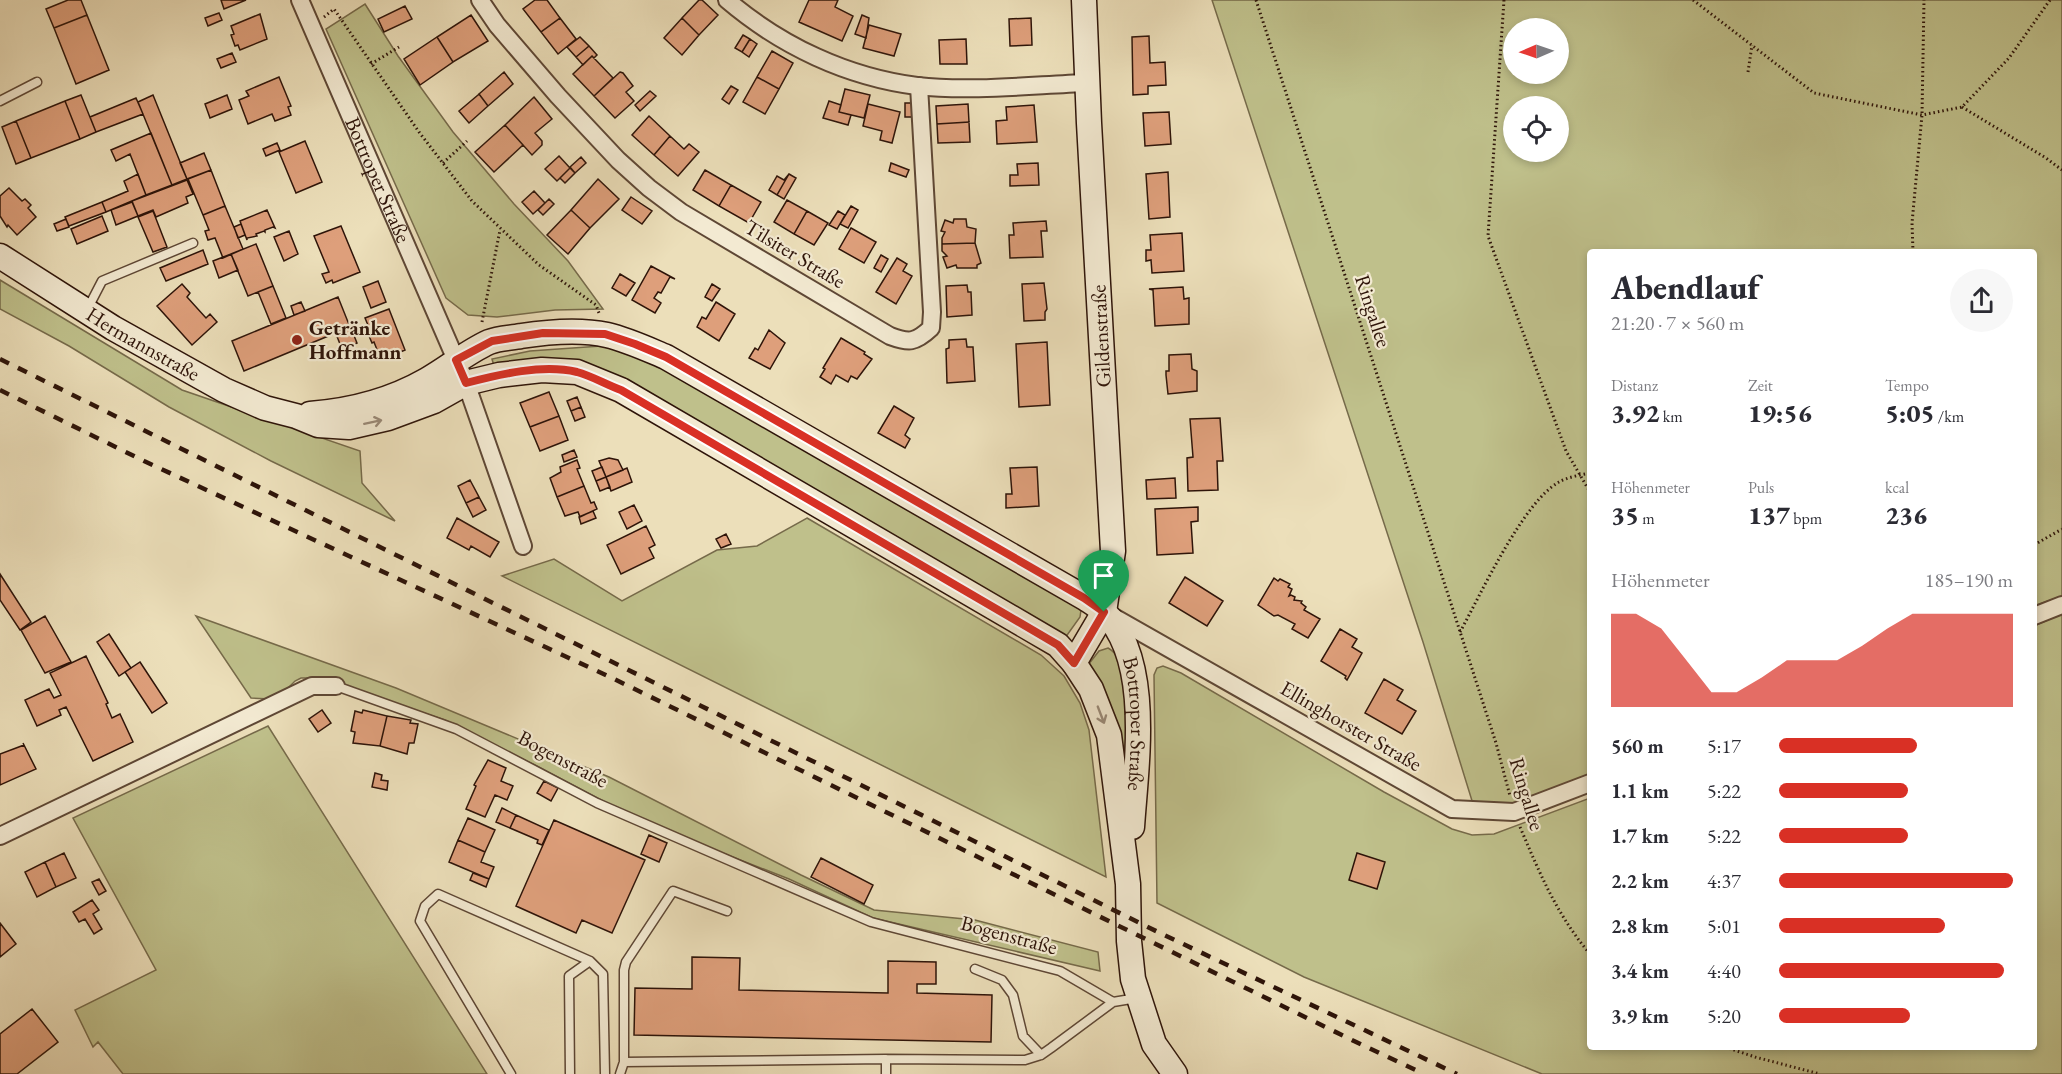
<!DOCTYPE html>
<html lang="de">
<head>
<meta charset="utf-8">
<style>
  body { margin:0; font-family:"EB Garamond",serif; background:#f7f7f7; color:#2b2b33; height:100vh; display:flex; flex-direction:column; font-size:22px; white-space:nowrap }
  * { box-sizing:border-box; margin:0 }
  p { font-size:20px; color:#7c7c81 }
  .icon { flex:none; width:33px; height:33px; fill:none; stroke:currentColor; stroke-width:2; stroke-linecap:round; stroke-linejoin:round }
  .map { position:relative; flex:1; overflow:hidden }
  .drawer { position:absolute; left:1587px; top:249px; width:450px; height:801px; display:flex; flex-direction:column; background:#fff; border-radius:6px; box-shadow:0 3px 9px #0003 }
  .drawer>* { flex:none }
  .needle { width:39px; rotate:268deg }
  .buttons { position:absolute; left:1503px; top:18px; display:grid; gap:12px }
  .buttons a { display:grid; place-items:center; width:66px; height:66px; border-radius:50%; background:#fff; box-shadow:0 3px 9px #0003; font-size:30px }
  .pin { position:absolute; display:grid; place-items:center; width:51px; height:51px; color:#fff; margin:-62px -26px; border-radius:50% 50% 50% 0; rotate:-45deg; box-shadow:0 0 6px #0007 }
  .pin .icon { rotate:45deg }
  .round { display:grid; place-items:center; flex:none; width:63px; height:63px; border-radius:32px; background:#f7f7f7 }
  .headline { display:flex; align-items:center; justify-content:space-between; height:102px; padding:0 24px }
  h1 { font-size:33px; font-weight:800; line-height:45px }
  .figures { display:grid; grid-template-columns:repeat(3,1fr); gap:9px; height:102px; padding:6px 24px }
  .figures div { display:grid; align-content:center }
  .figures b { font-size:26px; font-weight:800 }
  .figures small { font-size:16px; font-weight:400 }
  .figures p { font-size:16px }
  .chart { height:168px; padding:12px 24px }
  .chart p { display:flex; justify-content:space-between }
  .chart svg { width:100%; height:108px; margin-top:6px; fill:#d93025; opacity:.7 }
  ul { padding:0 24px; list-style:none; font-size:20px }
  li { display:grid; grid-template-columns:96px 72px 1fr; align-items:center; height:45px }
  li i { height:15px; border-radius:8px; background:#d93025 }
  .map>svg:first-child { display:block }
</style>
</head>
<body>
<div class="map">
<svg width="2062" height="1074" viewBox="0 0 2062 1074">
  <rect width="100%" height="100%" fill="#ecdfba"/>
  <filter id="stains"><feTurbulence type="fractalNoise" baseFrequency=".00333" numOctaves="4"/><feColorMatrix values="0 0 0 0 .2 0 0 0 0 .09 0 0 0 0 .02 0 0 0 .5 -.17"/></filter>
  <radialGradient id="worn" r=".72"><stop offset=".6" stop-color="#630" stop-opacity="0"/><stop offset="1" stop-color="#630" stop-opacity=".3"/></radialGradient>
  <path fill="#bfc08b" stroke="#766a4a" stroke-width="1.5" fill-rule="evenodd" d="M1212,0H2062V596L2034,606V252H1590V776L1513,805L1473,804L1423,642ZM1514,28H1558V74H1514ZM1514,106H1558V152H1514Z
    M365,4L398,56L453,132L514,204L568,261L603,309L555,310L497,317L468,315L446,298L326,29Z
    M0,280L182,390L360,451L362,483L395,521L271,461L169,407L69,346L0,309Z
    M601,346L636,354L669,368L1079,607L1081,610L1080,617L1065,638L594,369L494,366L492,359L530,351Z
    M807,518L1041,655L1064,676L1080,703L1089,730L1106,877L502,576L554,559L622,601L717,550L757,546Z
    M2062,614V1074H1542L1304,977L1157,903L1154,675L1157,668L1163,666L1181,673L1384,792L1452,829L1472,835L1494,834L1590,798V1047H2034V626Z
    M196,616L396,688L609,777L801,875L874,910L975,920L1098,952L1100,971L873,918L789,879L641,821L535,765L445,720L338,685L313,678H301L295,681L284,692L270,699L251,698Z
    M1108,648C1120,654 1123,671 1127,683L1130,845L1088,665L1099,651Z
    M268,726L487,1074H123L98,1042L93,1047L75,1010L156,970L73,818Z"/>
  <path fill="#de9f7b" stroke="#2e1409" stroke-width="1.5" d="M68,0H81L87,15L54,28L46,9Z
    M221,0H246L224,9Z
    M535,0H547L560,18L541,32L523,9Z
    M699,0H702L718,15L699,35L682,18Z
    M809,0H838L835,7L853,16L842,41L799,22Z
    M405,6L412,19L384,32L378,19Z
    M219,13L222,20L208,26L205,18Z
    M260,14L267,39L240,50L238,45L235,46L231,35L234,34L231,26Z
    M87,15L109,70L76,84L54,28Z
    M471,15L488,41L453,62L437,37Z
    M862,15L869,18L866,38L855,34Z
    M560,18L576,39L558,54L541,32Z
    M682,18L699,35L682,55L664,38Z
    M1031,18L1032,45L1010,46L1009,19Z
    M869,25L901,34L894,56L863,48Z
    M743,35L750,39L742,52L735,48Z
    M1149,36L1150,63L1165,62L1166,85L1148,86V94L1133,95L1132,37Z
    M437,37L453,62L420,85L404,59Z
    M580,37L589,46L576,57L567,47Z
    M750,39L757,44L749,57L742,52Z
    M966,39L967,64H940L939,40Z
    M589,46L597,55L594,58L592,56L583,65L576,57Z
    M772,51L793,63L779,89L757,77Z
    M232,53L236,62L221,68L217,59Z
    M592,56L613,78L594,96L573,74Z
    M504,72L513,84L488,106L479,94Z
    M620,72L623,73L633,86L626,92L634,101L615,118L594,96Z
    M279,77L291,106L288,107L291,115L275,121L272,114L248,124L239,100L249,96L246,91Z
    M757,77L779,89L765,114L743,102Z
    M731,86L738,90L729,104L722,99Z
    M845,89L870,95L864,118L839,112Z
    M650,91L656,96L640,111L635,105Z
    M81,95L96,132L80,139L65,101Z
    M153,95L187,179L172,185L138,102Z
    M227,95L232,109L210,118L205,104Z
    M478,95L479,94L488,106L469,123L459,111Z
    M534,97L552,119L535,133L542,141V145L532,155L505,125Z
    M136,98L143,114L96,132L90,117Z
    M65,101L80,139L31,158L16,121Z
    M829,101L841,105L839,112L851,115L848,125L823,118Z
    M905,103H913V117H905Z
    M868,104L900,112L892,143L880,140L882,131L863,126Z
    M968,104L969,122L937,124L936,106Z
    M1034,105L1037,142L997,144L996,121L1007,120L1006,107Z
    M1169,112L1171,144L1145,146L1143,113Z
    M649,116L670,136L654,155L632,135Z
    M16,121L31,158L16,164L2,127Z
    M969,122L970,142L938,143L937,124Z
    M505,125L523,145L494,172L475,152Z
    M151,133L172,185L146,195L130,154L116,161L111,150Z
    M670,136L684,149L689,144L699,152L678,176L654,155Z
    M305,141L322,182L296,193L279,152Z
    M277,143L280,150L266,156L263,149Z
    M204,153L211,170L187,179L180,163Z
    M559,156L570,168L557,181L545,169Z
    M581,157L586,163L575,173L570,167Z
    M891,163L909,170L906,177L889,171Z
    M1038,163L1039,185L1010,186V175H1018L1017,164Z
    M570,168L575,173L565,183L560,178Z
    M211,170L225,206L203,215L188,179Z
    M705,170L731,185L719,206L693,190Z
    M1168,172L1170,217L1149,219L1146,174Z
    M138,174L146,195L106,212L102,202L128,191L124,181Z
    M789,174L796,178L784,199L777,195Z
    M789,174L777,195L769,190L777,176L784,180Z
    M598,179L619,199L590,228L571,210Z
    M187,180L193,194L186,197L188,203L156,217L153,210L138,216L132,201Z
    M731,185L761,202L749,223L719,206Z
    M9,188L22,201L25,199L31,205L28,208L36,217L17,235L8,225L7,227L0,216V196Z
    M534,191L545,203L533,214L522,202Z
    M631,197L652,211L642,224L622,210Z
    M549,199L554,204L543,215L538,210Z
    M787,200L807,211L794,234L774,222Z
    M102,202L106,212L69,226L65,217Z
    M132,202L138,216L116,225L111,210Z
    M225,206L243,249L223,258L215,238L208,240L205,231L209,230L203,215Z
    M851,206L858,210L848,228L840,224Z
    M267,210L275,228L273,227L265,230V232L264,231L256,234L257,236L247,238V240L240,221Z
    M571,210L590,228L568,254L547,235Z
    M153,211L167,247L153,252L138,217Z
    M807,211L828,223L814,245L794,234Z
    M838,211L845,215L837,229L829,225Z
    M102,216L108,231L77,244L71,229Z
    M66,219L69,227L57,231L54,224Z
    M954,219H966L967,227L976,229L975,243L942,244V238L945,232L941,231L945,220L953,223Z
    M1046,221L1047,231H1041L1043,257L1010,258L1009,235H1014L1013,223Z
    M241,224L245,235L238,238L234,227Z
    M341,226L360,272L333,283L332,280L326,283L322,274L329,272L314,236Z
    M851,228L876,242L864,263L839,249Z
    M289,231L298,254L284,261L274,237Z
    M1182,233L1184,271L1152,273L1151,260L1146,261V250H1151L1150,235Z
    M975,243L981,263L977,265V268H957L956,265L947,268L943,257L947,256L942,251V244Z
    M256,244L273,286L248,296L231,254Z
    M203,250L208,264L166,281L160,268Z
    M231,254L238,270L219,278L213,261Z
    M881,255L888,259L881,272L874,268Z
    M897,258L907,264L903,271L912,276L896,304L876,292Z
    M651,266L675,279L670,277L661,293L658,292L654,298L661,303L655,313L632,300Z
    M620,274L635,283L626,296L612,288Z
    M378,281L386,302L371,308L363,287Z
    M1044,283L1047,309L1045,312V320L1024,321L1022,284Z
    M182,284L190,293L187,297L206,318L210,314L217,322L192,345L157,306Z
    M712,284L720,289L712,301L705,297Z
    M967,285L968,292H971L972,315L947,317L946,286Z
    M273,286L286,318L271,324L258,292Z
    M1183,287L1184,299L1189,298V324L1155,326L1153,290L1149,289Z
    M338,297L350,327L244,371L232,341Z
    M301,302L305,311L294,315L291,306Z
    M716,302L735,314L719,341L697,327L702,317L706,319Z
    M389,309L405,350L381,360L374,342L372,343L369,336L372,335L365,318Z
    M351,328L357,343L342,349L336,334Z
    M769,330L785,343L770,369L749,358L755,348L758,350Z
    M841,338L865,352L864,354L872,359L857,379L851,376L848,382L836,375L831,384L820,377L825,369L823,368Z
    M966,339L967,347H973L975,381L947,383L946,349L949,348V340Z
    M1047,342L1050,405L1019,407L1016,344Z
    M1191,354L1192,369L1197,371V391L1168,394L1166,375V371H1169V355Z
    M549,392L559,416L530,427L520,403Z
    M577,397L581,407L571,411L567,401Z
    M894,406L914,418L905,435L910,439L905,448L878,433Z
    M581,407L585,417L575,421L571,411Z
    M559,416L568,440L540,451L530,427Z
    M1220,418L1223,461H1217L1218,490L1188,491L1187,458L1193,457L1190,419Z
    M574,450L577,457L564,462L562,455Z
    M609,458L618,460L623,470L606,477L599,461Z
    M577,460L580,468L577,469L584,486L557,497L550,478L561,472L560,467Z
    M602,467L606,477L596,481L592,471Z
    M1037,467L1039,506L1006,508V494H1012L1010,468Z
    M627,468L632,482L611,491L606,477Z
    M606,477L610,487L600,491L596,481Z
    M1175,478L1176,498L1147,499L1146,480Z
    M470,480L479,497L466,503L458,486Z
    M584,486L591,503L594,502L597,509L580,517L578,512L565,516L557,497Z
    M479,497L486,510L473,517L466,503Z
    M634,505L642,521L627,529L619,512Z
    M1198,507V521L1191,522L1193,553L1157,555L1155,509Z
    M593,511L596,518L581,524L579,517Z
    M457,518L499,542L490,557L471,546L469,550L447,538Z
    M646,526L655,545L649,548L654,558L621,574L607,545Z
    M726,534L731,544L721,548L716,539Z
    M0,574L31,622L20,630L0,600Z
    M1185,577L1223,601L1207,626L1169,603Z
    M1274,578L1278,581L1280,579L1290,584L1288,587L1292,589L1289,596L1291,595L1295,597L1294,600L1302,601L1301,603L1306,607L1304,610L1320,619L1308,638L1292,629L1295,624L1278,615L1274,616L1258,605Z
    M45,616L71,662L45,673L21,630Z
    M1340,629L1357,639L1352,647L1362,653L1347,680L1345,678L1346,676L1321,661Z
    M109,634L131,668L119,676L97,642Z
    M86,656L108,703L106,704L112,718L120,714L133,742L93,761L66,707L59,710L61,715L37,726L25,700L49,689L54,698L61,695L50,673Z
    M140,662L167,703L152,713L125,672Z
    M1384,679L1403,690L1397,700L1416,711L1402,734L1365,713Z
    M322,710L331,723L318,732L309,719Z
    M363,710L387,716L380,746L353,743L355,732L351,731L355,711L362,713Z
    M387,716L411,720L410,723L418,724L414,743H409L407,754L380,746Z
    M23,743L36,769L0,785V754L24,745Z
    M488,760L506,768L501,781L513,786L507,800L495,795L485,817L466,809L476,786L474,785Z
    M375,773L382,775L381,780L388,781L387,790L372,787Z
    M544,781L558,788L551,801L537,793Z
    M502,808L516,815L510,828L496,822Z
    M516,815L549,830L542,845L537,843L538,840L510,828Z
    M468,818L495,830L485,852L458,840Z
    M554,820L645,860L612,933L582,920L576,933L516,906Z
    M649,835L667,843L659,862L641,854Z
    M458,840L485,852L481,862L494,867L489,879L449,862Z
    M64,853L76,878L56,887L45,862Z
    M1357,853L1385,862L1377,889L1349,880Z
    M821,858L873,885L864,904L811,877Z
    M45,862L56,887L37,897L25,872Z
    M473,873L489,879L486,887L470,880Z
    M99,879L106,891L99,895L92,882Z
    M92,900L99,910L93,914L102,929L94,934L85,919L79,922L73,912Z
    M0,923L16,944L0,957Z
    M692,957L740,958L739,990L888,993V961L936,962V984H917V993L992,995L991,1042L634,1035L635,988L692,989Z
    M32,1009L58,1042L17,1074H0V1034Z"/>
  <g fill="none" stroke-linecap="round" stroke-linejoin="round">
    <defs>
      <path id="lane" d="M0,101L37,82
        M88,308L102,281L193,243
        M336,686L456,729L597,803L871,922L1060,971L1113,1002
        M975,969L1002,980L1013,995L1023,1036L1041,1055
        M886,1059L1025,1060L1041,1055L1051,1048L1113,1002L1137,998
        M624,1062V970L626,962L673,891L727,911
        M511,1074L420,921L425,906L438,894L590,961L603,974L605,1074
        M570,1074L569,976L590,961
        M620,1074L624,1062L886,1059V1074"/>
      <g id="street">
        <path id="s1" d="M300,0L466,383L523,546"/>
        <path d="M480,0L497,25L558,96L618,160L649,188L681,212L890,336C909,343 915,343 931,328L932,312L919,86"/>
        <path d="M727,0C781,46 847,77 917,86C970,92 1033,85 1087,83"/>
        <path d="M1110,615L1452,809L1514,812L1590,783"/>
        <path d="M2034,616L2062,605"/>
        <path d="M0,836L312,686H336"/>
      </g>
      <g id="secondary">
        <path id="s2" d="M0,256L113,328L224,390L265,408L296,416L318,425L349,427L388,418L434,401L466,383L499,375L542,370L577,372L621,390L1058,645L1074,663L1091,689L1109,735L1128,884L1129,941L1133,979L1154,1044L1175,1074"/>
        <path id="s3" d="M310,414C350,411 392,400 427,380C448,368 467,352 489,342C499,338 511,338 521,336C547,332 580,329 607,335C628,340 647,349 666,357L1085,598C1091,602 1098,606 1103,611C1153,659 1136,765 1132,827"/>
        <path d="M1074,663L1104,612L1113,551L1089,123L1084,0"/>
      </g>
    </defs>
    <use href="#lane" stroke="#5e4735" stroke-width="11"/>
    <use href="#street" stroke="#5e4735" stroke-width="20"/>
    <use href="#secondary" stroke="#2e1409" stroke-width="27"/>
    <path stroke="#2e1409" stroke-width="3" stroke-dasharray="1.5 3" stroke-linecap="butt" d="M1256,0L1496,743L1510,796
      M1504,0L1488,236L1566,451L1590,492
      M1693,0L1814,93L1922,115L1962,107L2009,58L2050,0
      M324,17L334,9L419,132L472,201L539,265L596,305L599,313
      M371,64L399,47
      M1748,72L1752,45
      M1962,107L2046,158L2062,170
      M443,163L467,141
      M1913,252L1912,223L1922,115L1924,0
      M482,322L500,230
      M2034,545L2062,529
      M1460,632C1481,594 1523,502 1559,482C1568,477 1580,475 1590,473
      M1520,827C1540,874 1557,915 1590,954
      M1725,1047L1755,1057L1820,1074"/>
    <use href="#lane" stroke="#f3ead2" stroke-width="8"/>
    <use href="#street" stroke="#f3ead2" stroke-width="16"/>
    <use href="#secondary" stroke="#f3ead2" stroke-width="24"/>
    <path stroke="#2e1409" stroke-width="4.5" stroke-dasharray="10 10" stroke-linecap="butt" d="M0,359L1162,934L1457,1074
      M0,390L144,461L610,677L1354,1041L1424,1074"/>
  </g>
  <defs><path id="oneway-shaft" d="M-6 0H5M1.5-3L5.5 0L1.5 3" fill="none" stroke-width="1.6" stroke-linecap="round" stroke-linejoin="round" transform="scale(1.5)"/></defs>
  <g stroke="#9a8a78">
    <use href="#oneway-shaft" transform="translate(373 422) rotate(-12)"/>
    <use href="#oneway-shaft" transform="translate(1101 715) rotate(69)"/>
  </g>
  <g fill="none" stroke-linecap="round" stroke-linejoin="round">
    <defs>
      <path id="route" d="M543,333L605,334L635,344L666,357L1084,598L1104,612L1074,663L1058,645L621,390C607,385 592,376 577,372C543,364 500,374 466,383L456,360L492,341Z"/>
    </defs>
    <use href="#route" stroke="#fff" stroke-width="12"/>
    <use href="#route" stroke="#d93025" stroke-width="8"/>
  </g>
  <circle fill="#8f2418" stroke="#f3ead2" stroke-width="2" cx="297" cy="340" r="6"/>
  <g text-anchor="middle" stroke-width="4.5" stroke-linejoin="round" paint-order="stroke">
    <g font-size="21" fill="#2e1409" stroke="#f3ead2">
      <text dy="7" stroke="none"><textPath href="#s1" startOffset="196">Bottroper Straße</textPath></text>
      <text transform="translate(795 254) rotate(31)" y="7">Tilsiter Straße</text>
      <text transform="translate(1373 311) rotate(72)" y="7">Ringallee</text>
      <text transform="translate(1101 336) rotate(-93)" y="7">Gildenstraße</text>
      <text dy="7" stroke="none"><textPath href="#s2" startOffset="168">Hermannstraße</textPath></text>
      <text dy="7" stroke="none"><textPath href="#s3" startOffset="1004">Bottroper Straße</textPath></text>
      <text transform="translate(1351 726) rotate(30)" y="7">Ellinghorster Straße</text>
      <text transform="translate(563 759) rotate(28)" y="7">Bogenstraße</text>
      <text transform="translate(1527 794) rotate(73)" y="7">Ringallee</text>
      <text transform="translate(1009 935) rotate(15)" y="7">Bogenstraße</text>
    </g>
    <g font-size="21" font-weight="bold" fill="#2e1409" stroke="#f3ead2" text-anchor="start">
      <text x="309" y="335">Getränke<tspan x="309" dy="24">Hoffmann</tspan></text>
    </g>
  </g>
  <rect width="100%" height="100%" filter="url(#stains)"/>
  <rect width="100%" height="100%" fill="url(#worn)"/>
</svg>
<div class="buttons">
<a><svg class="needle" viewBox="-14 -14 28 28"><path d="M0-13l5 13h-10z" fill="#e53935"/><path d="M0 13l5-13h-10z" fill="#7c7c81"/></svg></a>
<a><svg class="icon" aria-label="locate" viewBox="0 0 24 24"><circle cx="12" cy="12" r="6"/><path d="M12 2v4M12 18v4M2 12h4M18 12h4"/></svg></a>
</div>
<div class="pin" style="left:1104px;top:612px;background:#1e9e55"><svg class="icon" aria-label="arrive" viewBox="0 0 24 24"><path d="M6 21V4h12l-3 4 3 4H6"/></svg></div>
<section class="drawer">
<div class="headline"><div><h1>Abendlauf</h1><p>21:20 · 7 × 560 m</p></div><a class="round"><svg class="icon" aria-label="share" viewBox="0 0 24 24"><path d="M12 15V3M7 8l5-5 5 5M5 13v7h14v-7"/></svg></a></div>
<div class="figures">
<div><p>Distanz</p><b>3.92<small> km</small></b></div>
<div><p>Zeit</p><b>19:56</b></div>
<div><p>Tempo</p><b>5:05<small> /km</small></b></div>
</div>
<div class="figures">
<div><p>Höhenmeter</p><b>35<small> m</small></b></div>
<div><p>Puls</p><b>137<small> bpm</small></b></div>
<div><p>kcal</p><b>236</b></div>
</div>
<div class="chart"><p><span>Höhenmeter</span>185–190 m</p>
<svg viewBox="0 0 160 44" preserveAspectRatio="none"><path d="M0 44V6L10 6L20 12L30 25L40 38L50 38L60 32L70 25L80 25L90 25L100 19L110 12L120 6L130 6L140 6L150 6L160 6V44z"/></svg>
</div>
<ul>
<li><b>560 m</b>5:17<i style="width:59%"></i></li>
<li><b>1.1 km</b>5:22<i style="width:55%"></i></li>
<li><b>1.7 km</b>5:22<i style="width:55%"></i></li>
<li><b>2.2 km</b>4:37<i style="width:100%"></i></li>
<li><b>2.8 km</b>5:01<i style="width:71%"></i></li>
<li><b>3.4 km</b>4:40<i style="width:96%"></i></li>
<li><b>3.9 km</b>5:20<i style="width:56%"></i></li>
</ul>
</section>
</div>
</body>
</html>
